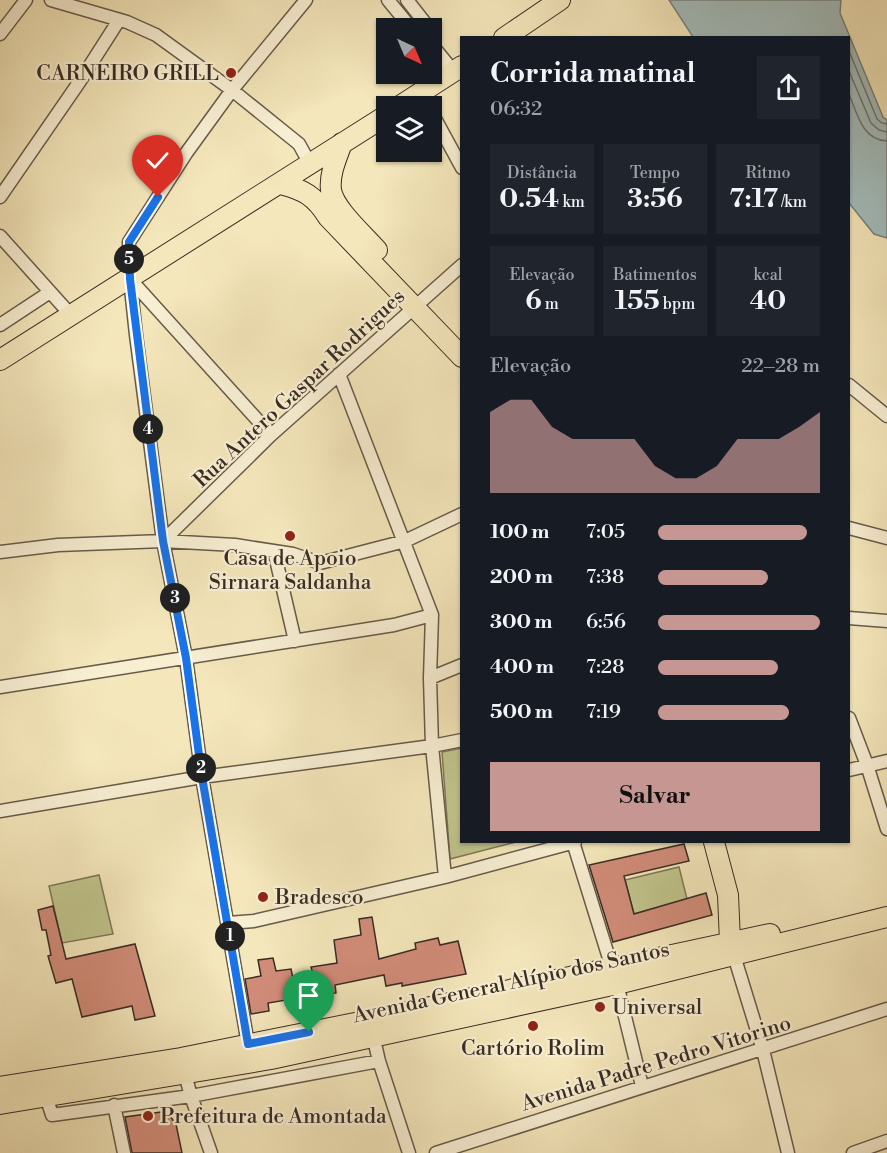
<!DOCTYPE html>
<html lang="pt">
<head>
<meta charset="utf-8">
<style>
  body { margin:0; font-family:"Libre Bodoni",serif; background:#20242c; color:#f1f3f6; height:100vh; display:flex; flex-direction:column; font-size:22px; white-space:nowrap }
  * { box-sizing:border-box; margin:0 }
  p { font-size:20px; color:#9ea1a6 }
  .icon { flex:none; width:33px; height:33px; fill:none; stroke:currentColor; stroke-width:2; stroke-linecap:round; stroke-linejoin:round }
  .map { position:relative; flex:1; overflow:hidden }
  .details { position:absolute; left:460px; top:36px; width:390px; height:807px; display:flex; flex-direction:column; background:#171b24; border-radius:0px; box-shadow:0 2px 4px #0004 }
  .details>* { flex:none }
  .needle { width:39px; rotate:136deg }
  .tools { position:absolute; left:376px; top:18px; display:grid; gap:12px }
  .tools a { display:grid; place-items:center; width:66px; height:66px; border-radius:0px; background:#171b24; box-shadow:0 2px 4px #0004; font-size:30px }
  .pin { position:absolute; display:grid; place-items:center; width:51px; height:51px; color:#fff; margin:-62px -26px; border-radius:50% 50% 50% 0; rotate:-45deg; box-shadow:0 0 6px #0007 }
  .pin .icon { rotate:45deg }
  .km { position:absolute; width:30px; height:30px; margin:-15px; border-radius:50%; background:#222; color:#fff; font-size:16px; line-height:30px; text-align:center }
  .round { display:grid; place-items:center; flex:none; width:63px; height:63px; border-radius:0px; background:#20242c }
  .overview { display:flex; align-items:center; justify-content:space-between; height:102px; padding:0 30px }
  h1 { font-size:27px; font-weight:700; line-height:45px }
  .figures { display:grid; grid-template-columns:repeat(3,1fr); gap:9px; height:102px; padding:6px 30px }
  .figures div { display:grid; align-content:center; border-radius:0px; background:#20242c; text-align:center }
  .figures b { font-size:26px; font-weight:700 }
  .figures small { font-size:16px; font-weight:400 }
  .figures p { font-size:16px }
  .chart { height:168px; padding:12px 30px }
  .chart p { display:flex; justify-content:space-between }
  .chart svg { width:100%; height:108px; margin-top:6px; fill:#c59692; opacity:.7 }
  .action { display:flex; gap:12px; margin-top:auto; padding:12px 30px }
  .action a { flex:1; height:69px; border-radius:0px; background:#c59692; color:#111; font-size:24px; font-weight:700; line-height:69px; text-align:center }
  ul { padding:0 30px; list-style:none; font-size:20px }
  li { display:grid; grid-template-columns:96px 72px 1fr; align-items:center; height:45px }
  li i { height:15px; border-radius:8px; background:#c59692 }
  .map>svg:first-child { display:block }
</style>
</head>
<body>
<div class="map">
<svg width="887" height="1153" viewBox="0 0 887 1153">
  <rect width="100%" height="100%" fill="#f4e7bb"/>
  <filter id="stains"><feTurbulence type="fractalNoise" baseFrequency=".00333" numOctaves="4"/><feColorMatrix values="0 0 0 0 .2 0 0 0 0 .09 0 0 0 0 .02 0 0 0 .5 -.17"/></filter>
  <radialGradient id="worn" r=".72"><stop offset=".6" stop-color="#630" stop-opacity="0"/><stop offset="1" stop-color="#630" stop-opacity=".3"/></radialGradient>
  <path fill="#c1c48c" stroke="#7c7858" stroke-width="1.5" d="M462,748V842H516L450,859L442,752Z
    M679,867L687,899L634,914L625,880Z
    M99,875L113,934L62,943L49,886Z"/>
  <path fill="#a2bcbc" stroke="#78827f" stroke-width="1.5" d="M669,0H841L840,13L883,117L887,120V238L874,234L849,203V38L693,37Z"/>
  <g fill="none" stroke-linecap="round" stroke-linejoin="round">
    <path stroke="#6d7470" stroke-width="1.5" d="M849,51L877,119L882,123L887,124
      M849,71L871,123L879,130L887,132
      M849,94C857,113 862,140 887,141"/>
  </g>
  <path fill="#d18c79" stroke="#382c24" stroke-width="1.5" d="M684,844L689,861L624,876L634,914L706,893L712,915L613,942L589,865Z
    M53,906L66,959L135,944L155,1016L135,1020L132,1006L82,1017L72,979L56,983L48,956L51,955L46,930H42L38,910Z
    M372,917L379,959L416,949L415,943L438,938L440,945L458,941L466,974L402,986V983L386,986L384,975L335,985L336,993L318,996L320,1009L307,1012L304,997L268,1003L269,1011L251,1014L245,979L261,976L258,960L273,958L276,971L291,969L294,983L314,978L311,967L337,963L334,940L361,935L359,919Z
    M161,1112L170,1116L176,1124L182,1153H132L125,1117Z"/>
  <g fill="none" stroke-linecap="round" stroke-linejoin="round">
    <defs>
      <path id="minor" d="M51,0L127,22L156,35L232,90L299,144L310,164
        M388,0L411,28
        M407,0L429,28
        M0,34L26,0
        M432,45L454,72
        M432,113L462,168
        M0,197L80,81L119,20
        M0,236L70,314
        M130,279L271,435
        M0,325L50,292
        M339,374L432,615L430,678L432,746L445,877
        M849,385L887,416
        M849,528L887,538
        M163,541L271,435L462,265
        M274,551L295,641
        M0,552L58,545L163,541L235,545L293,554L320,563L405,541L462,514
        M849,618L887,621
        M430,678L462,665
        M0,687L394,625L432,615
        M849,718L867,765L887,829
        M849,770L887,761
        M0,811L202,777L432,746L462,740
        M573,842L617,984L642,1086
        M228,923L254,921L445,877L575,842
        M732,949L763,1050L788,1153
        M372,1031L379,1061L409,1153
        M248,1044L202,777L186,658L163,541L136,335L130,279L129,242L187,152L232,90L306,0
        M183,1067L191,1096L211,1153
        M46,1096L52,1115L191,1096L379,1061
        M114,1105L124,1153
        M436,1153L887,1009
        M853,1153L887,1141"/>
      <path id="primary" d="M504,38L560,0
        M400,106L462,66
        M342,143C337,157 329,174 331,190C334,209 364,235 377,250
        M281,184C304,190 315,196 328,217L462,357
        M0,360L387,115
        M714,842L728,895L730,942
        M0,1087L181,1058L370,1020L770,934
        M0,1104L271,1059L617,984L887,917"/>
    </defs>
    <use href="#minor" stroke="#675b4a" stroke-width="15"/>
    <use href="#primary" stroke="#382c24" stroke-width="22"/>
    <use href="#minor" stroke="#f8efd3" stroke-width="12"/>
    <use href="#primary" stroke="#f4e7bb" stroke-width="20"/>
  </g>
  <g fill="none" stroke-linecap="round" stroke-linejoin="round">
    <defs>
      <path id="route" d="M158,197L129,242L130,279L163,541L186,658L202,777L248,1044L309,1032"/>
    </defs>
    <use href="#route" stroke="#fff" stroke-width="12"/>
    <use href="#route" stroke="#1a73e8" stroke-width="8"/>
  </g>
  <g fill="#8f2418" stroke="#f8efd3" stroke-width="2">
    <circle cx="231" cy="73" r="6"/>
    <circle cx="290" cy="536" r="6"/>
    <circle cx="263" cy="897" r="6"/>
    <circle cx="600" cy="1007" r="6"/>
    <circle cx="533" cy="1026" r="6"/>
    <circle cx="148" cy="1116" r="6"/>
  </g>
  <g text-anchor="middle" stroke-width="4.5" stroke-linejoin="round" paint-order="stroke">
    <g font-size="21" fill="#382c24" stroke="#f8efd3" text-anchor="start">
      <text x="219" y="80" text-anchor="end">CARNEIRO GRILL</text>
      <text x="290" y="565" text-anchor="middle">Casa de Apoio<tspan x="290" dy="24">Sirnara Saldanha</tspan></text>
      <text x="275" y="904">Bradesco</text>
      <text x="612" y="1014">Universal</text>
      <text x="533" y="1055" text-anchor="middle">Cartório Rolim</text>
      <text x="160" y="1123">Prefeitura de Amontada</text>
    </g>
    <g font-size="21" fill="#382c24" stroke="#f8efd3">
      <text transform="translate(299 388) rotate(-43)" y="7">Rua Antero Gaspar Rodrigues</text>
      <text transform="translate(511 982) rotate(-12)" y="7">Avenida General Alípio dos Santos</text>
      <text transform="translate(656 1063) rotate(-17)" y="7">Avenida Padre Pedro Vitorino</text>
    </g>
  </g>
  <rect width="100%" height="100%" filter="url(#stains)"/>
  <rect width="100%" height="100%" fill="url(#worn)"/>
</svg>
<div class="tools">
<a><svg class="needle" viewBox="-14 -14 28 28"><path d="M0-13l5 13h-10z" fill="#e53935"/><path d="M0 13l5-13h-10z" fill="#9ea1a6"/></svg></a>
<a><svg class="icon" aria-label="layers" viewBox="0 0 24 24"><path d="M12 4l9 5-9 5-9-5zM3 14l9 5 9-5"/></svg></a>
</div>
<div class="pin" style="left:309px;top:1032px;background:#1e9e55"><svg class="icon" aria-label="arrive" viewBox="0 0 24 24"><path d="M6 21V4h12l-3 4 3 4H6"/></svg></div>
<div class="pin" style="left:158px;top:197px;background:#d93025"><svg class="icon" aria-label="check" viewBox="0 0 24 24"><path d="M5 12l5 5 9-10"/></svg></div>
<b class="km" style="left:230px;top:936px">1</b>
<b class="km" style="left:201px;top:768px">2</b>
<b class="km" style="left:175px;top:598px">3</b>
<b class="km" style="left:148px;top:429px">4</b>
<b class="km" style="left:129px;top:259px">5</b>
<section class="details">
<div class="overview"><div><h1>Corrida matinal</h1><p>06:32</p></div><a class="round"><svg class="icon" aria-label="share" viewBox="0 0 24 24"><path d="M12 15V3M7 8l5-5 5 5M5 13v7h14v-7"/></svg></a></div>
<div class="figures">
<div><p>Distância</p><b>0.54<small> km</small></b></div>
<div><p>Tempo</p><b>3:56</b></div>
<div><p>Ritmo</p><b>7:17<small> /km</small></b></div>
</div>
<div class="figures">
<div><p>Elevação</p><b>6<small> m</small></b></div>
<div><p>Batimentos</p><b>155<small> bpm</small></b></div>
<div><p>kcal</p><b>40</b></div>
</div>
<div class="chart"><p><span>Elevação</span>22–28 m</p>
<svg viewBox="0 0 160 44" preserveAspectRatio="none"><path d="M0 44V11L10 6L20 6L30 17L40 22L50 22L60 22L70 22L80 33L90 38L100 38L110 33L120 22L130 22L140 22L150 17L160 11V44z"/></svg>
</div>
<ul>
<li><b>100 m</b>7:05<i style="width:92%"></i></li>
<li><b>200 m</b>7:38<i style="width:68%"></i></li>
<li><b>300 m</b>6:56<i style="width:100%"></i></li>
<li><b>400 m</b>7:28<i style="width:74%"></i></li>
<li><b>500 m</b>7:19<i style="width:81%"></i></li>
</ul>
<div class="action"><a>Salvar</a></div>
</section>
</div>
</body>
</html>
